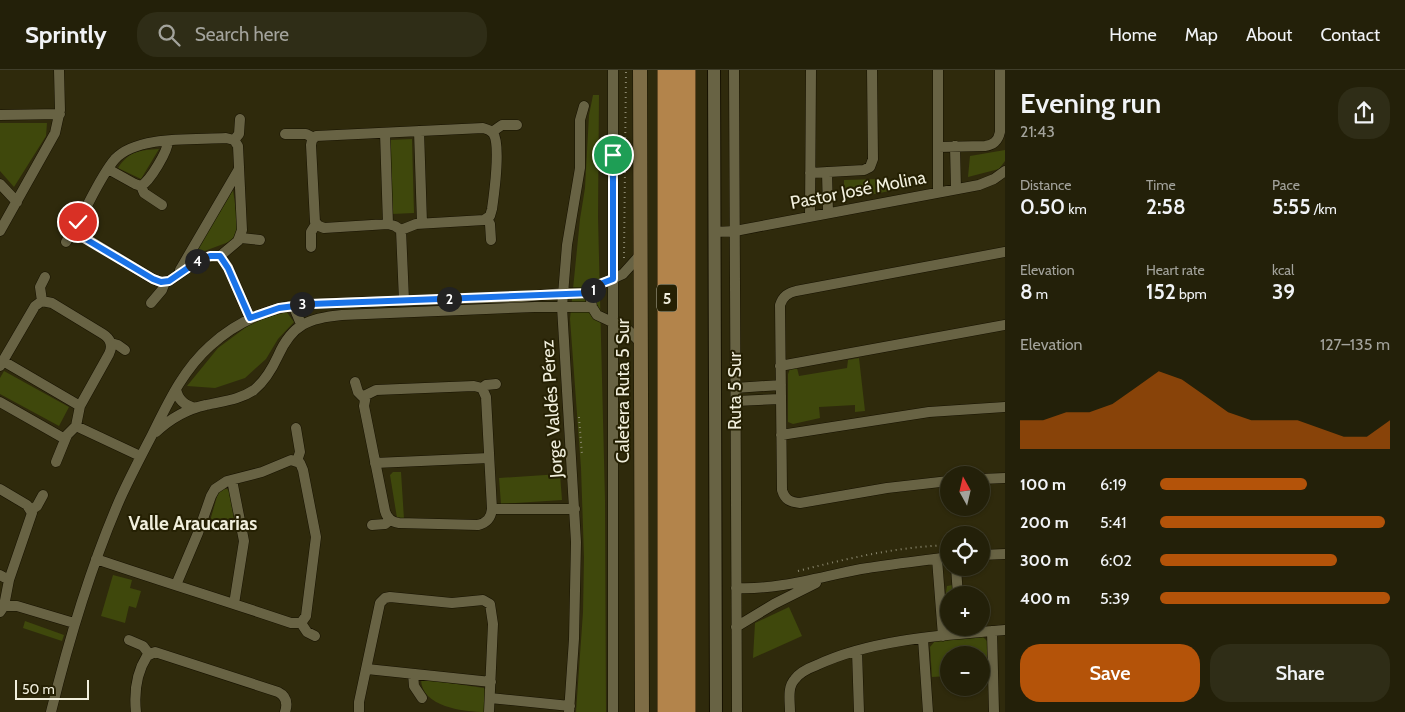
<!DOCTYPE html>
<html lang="en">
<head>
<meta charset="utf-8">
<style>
  body { margin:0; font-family:Cabin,sans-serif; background:#2f2d17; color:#f1f3f6; height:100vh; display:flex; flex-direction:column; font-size:19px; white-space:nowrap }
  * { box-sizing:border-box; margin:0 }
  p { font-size:16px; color:#a3a39c }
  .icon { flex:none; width:28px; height:28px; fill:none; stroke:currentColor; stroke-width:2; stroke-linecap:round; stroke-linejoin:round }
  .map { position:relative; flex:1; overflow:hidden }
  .side { display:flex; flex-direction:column; background:#232009; width:400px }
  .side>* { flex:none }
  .needle { width:32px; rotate:352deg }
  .controls { position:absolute; left:940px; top:396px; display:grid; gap:10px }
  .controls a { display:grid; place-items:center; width:50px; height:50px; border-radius:50%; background:#232009; box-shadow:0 1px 4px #0004,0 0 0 1px #403e2a; font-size:25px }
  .scale { position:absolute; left:15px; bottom:12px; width:74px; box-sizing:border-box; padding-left:5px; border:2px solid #f1efdd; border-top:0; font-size:14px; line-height:18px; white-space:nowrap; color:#f1efdd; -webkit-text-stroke:4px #252003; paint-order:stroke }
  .pin { position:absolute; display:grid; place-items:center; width:42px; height:42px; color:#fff; margin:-21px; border:2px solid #fff; border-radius:50%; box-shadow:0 1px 5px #0007 }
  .km { position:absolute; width:25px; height:25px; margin:-12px; border-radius:50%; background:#222; color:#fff; font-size:14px; line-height:25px; text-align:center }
  .round { display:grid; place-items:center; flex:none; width:52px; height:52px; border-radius:20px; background:#2f2d17 }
  .head { display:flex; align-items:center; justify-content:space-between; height:85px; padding:0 15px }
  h1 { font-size:28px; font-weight:600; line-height:38px }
  .stats { display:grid; grid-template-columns:repeat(3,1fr); gap:8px; height:85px; padding:5px 15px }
  .stats div { display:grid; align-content:center }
  .stats b { font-size:21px; font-weight:600 }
  .stats small { font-size:14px; font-weight:400 }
  .stats p { font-size:14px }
  .chart { height:140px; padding:10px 15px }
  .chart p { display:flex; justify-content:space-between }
  .chart svg { width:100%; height:90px; margin-top:5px; fill:#b45309; opacity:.7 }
  .action { display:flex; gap:10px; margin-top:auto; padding:10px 15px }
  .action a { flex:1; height:58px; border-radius:20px; background:#b45309; color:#fff; font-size:20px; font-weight:600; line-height:58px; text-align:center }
  .action a+a { background:#2f2d17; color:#f1f3f6 }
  ul { padding:0 15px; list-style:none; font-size:16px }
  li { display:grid; grid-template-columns:80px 60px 1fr; align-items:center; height:38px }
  li i { height:12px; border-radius:6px; background:#b45309 }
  header { display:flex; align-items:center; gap:30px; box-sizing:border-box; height:70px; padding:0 25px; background:#232009; border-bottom:1px solid #403e2a }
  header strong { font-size:24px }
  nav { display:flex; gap:28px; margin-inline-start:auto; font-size:18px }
  .search { width:350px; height:45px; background:#2f2d17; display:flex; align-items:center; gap:12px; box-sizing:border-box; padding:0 18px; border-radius:20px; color:#a3a39c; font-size:19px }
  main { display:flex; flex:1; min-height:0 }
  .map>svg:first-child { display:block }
</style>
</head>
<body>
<header>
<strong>Sprintly</strong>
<div class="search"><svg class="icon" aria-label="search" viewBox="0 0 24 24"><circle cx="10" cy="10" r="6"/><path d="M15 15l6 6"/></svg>Search here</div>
<nav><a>Home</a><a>Map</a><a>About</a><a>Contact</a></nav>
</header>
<main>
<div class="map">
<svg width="1005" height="642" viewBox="0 0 1005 642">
  <rect width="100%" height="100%" fill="#2f2a0c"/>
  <path fill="#3f480c" d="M593,25H599L598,147L605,430L606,642H576L583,542L584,487L581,398L570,249L580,149L585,118L589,45Z
    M47,53L46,66L14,117L0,101V53Z
    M412,69L414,143L392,144L390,70Z
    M159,79L141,109L118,98C129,81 140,80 159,79Z
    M1005,80V91L999,99L968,107L970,86Z
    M879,109V118L910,117L844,130V110Z
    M233,120L238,156L234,170L194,185Z
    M286,241L294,252L278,269L266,289L245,308L215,318L187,316L218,278L253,252Z
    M859,288L865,341L855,342V335L819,337L820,348L793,354L788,352V304L790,299L797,298L799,306L847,298L848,290Z
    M4,301L69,337L59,356L0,324V308Z
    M393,402H401L404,449L397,448L390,405Z
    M560,404L562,430L501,434L499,408Z
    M222,419H227L231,422L236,459L210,451L218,423Z
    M113,505L132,510L130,518L141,521L136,538L129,536L125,553L101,546Z
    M953,515L954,525H949V558H957L946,560L944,534L947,516Z
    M789,537L802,566L753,588L755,553Z
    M25,551L64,565L62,571L23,558Z
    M983,567L987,571V604H981V585H949V606L932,607L930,577L935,571Z
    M421,609L484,618L488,624L485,642C464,642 421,637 421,609Z"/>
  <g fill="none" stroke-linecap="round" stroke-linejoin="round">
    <defs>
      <path id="minor" d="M613,0V642
        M734,0L737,642
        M0,45L60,44
        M483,58C487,59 490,60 493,63C501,74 494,125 492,139L490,146L484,150L416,154L401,160L395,156L388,154L324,158L319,156L315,152L311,75L312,70L316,66Z
        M419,61L422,153
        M492,62L502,55H517
        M385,63L388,154
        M285,64H306L314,68
        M226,68L234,70L238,76L242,160L238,171L220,186L210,187L198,191L169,211L161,212L153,209L84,167C78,162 77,156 80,149C90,131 102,104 115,89C137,65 195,70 226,68Z
        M234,70L239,64L240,49
        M955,76L956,119
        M938,77L985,76C994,75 998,71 1000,62V0
        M108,99L135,114L141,116
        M827,102L828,142
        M810,103L864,100L870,97L873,89L872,0
        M0,114L17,132
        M141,116C150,111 168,81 168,71
        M141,116L144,123L162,135
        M938,122V0
        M810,145L811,0
        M487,149L490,154L491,170
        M401,160L404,230
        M0,161L55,63L60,40L59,0
        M714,162L735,161L979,115L994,109L1005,101
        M241,168L260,170
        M66,172L72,162L78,159
        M311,177V162L316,154
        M641,184L623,204L597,216L592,223L591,230L592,237L597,245L627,259L641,273
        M220,186L228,197L250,248
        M180,200L239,99
        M42,231L40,217L45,207
        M151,233L162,220L165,212
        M293,235L301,254
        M111,273L118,275L125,280
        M3,291L80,336
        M0,296L35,236L42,231L52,233L103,264C111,269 113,276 109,284L80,336L76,356L67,365L56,392
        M780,296L1005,255
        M355,312L358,322L364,328
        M474,316L482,318L486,327L492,439C491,448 487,453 478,455L399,453C391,452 387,448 385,441L364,336L366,325L376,320Z
        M482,318L486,315L496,314
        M735,318L781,315
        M176,319C178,330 185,336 196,338
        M736,331L780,329
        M0,332L65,369
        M76,356L140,386
        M296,358L300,382L297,391
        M156,362C170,349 187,339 206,335C223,331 239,330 254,320C265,311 272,299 278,286C292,254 309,248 342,245L535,237H592
        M781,365L929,342L1005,337
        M375,393L489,388
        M981,409L1005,408
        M232,410L244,471L234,534
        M949,411L887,418L800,433C790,432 785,430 782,420L780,235C783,226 788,223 796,221L1005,182
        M0,419L27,435L32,443L9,510L4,536L0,542
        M492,439H575
        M31,440L37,436L43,425
        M372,455L385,454L390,450
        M981,485L1005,484
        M96,489C161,511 226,531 291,553H301L306,546L316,467L303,400L300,393L291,390L262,402L227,411L215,419L211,426L198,463L176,515
        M937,489L943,566
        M956,498L958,525
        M0,505L9,510
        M736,518C779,520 819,507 861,499C890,494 920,491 949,487
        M4,536H17L74,553
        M301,553L307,562L315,566
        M736,557L774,534L816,513
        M992,561L994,642
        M923,569L928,642
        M129,570L143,576L149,584
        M857,581L859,642
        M367,599L491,612
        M413,604L414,616L422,628
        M490,628L570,636
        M51,642C69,569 90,498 120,429C130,407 141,386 152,365C168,333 183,300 210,276C236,252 265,239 301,234L521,227L563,223H592
        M136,642C134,623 137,602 147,586L155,582L278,622C286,626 288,633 285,642
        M359,642V632L380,533L385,528L390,527L452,533L483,530L490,534L493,554L489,642
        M569,642L574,569L576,472L562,237L567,175L580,98V50L584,36
        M790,642C790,631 787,617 795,609C800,602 809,598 817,595C872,569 946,565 1005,560"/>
      <path id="tertiary" d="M714,0L716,642"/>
      <path id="secondary" d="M640,0L642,642"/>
      <path id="motorway" d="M667,642V0
        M686,642V0"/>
    </defs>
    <use href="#minor" stroke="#171200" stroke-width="11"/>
    <use href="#tertiary" stroke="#171200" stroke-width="14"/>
    <use href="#secondary" stroke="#171200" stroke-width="15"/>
    <use href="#motorway" stroke="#171200" stroke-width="20"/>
    <path stroke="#8a876e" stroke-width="2" stroke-dasharray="1 4" stroke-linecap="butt" d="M624,188L626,0
      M579,347L582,385
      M798,501C849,488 896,477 949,475"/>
    <use href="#minor" stroke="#686344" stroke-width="10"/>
    <use href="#tertiary" stroke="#686344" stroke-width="12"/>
    <use href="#secondary" stroke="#7e6d46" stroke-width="14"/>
    <use href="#motorway" stroke="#b3844b" stroke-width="19"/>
  </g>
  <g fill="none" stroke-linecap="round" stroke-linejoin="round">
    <defs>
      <path id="route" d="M78,152V159L84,168L153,209L161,212L169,211L198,191L210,186H220L228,198L250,248L279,238L311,234L592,223L600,214L613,209V85"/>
    </defs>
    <use href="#route" stroke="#fff" stroke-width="10"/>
    <use href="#route" stroke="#1a73e8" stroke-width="6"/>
  </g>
  <g text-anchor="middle" stroke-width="4" stroke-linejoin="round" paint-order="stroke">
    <rect fill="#252003" stroke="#b4b19c" stroke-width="1" x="657" y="214.5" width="20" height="27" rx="4"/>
    <g font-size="16" font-weight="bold" fill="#f1efdd">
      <text x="667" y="234">5</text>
    </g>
    <g font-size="18" fill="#f1efdd" stroke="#252003">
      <text transform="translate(858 120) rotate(-11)" y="6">Pastor José Molina</text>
      <text transform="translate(623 321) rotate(-90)" y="6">Caletera Ruta 5 Sur</text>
      <text transform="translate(735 321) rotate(-90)" y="6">Ruta 5 Sur</text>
      <text transform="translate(552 339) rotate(-94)" y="6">Jorge Valdés Pérez</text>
    </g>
    <g font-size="19" font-weight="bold" fill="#f1efdd" stroke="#252003">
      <text x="193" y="460">Valle Araucarias</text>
    </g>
  </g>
</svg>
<div class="controls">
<a><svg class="needle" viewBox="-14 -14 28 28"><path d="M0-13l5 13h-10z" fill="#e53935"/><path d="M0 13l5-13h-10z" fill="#a3a39c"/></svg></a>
<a><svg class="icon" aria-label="locate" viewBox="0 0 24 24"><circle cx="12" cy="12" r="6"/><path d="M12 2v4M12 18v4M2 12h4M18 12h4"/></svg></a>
<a>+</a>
<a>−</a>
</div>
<div class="scale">50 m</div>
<div class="pin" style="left:613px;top:85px;background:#1e9e55"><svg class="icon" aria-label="arrive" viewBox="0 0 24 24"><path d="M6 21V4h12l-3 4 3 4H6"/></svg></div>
<div class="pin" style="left:78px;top:152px;background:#d93025"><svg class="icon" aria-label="check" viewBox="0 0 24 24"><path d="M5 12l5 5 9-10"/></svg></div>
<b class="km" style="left:593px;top:220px">1</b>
<b class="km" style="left:449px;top:229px">2</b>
<b class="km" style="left:302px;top:234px">3</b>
<b class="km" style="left:197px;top:191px">4</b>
</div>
<section class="side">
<div class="head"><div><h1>Evening run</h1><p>21:43</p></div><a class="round"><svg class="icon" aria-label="share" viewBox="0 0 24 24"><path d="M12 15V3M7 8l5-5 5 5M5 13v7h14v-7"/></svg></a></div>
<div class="stats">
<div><p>Distance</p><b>0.50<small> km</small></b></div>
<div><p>Time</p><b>2:58</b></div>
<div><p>Pace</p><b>5:55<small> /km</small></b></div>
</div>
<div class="stats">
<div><p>Elevation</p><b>8<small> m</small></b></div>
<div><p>Heart rate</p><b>152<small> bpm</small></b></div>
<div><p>kcal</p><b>39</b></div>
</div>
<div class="chart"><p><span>Elevation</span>127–135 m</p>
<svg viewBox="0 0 160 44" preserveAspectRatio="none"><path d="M0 44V30L10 30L20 26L30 26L40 22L50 14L60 6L70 10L80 18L90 26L100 30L110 30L120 30L130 34L140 38L150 38L160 30V44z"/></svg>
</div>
<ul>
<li><b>100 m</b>6:19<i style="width:64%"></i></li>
<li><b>200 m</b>5:41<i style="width:98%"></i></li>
<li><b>300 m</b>6:02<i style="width:77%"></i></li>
<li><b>400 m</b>5:39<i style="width:100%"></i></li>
</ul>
<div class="action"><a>Save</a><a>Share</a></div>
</section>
</main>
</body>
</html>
